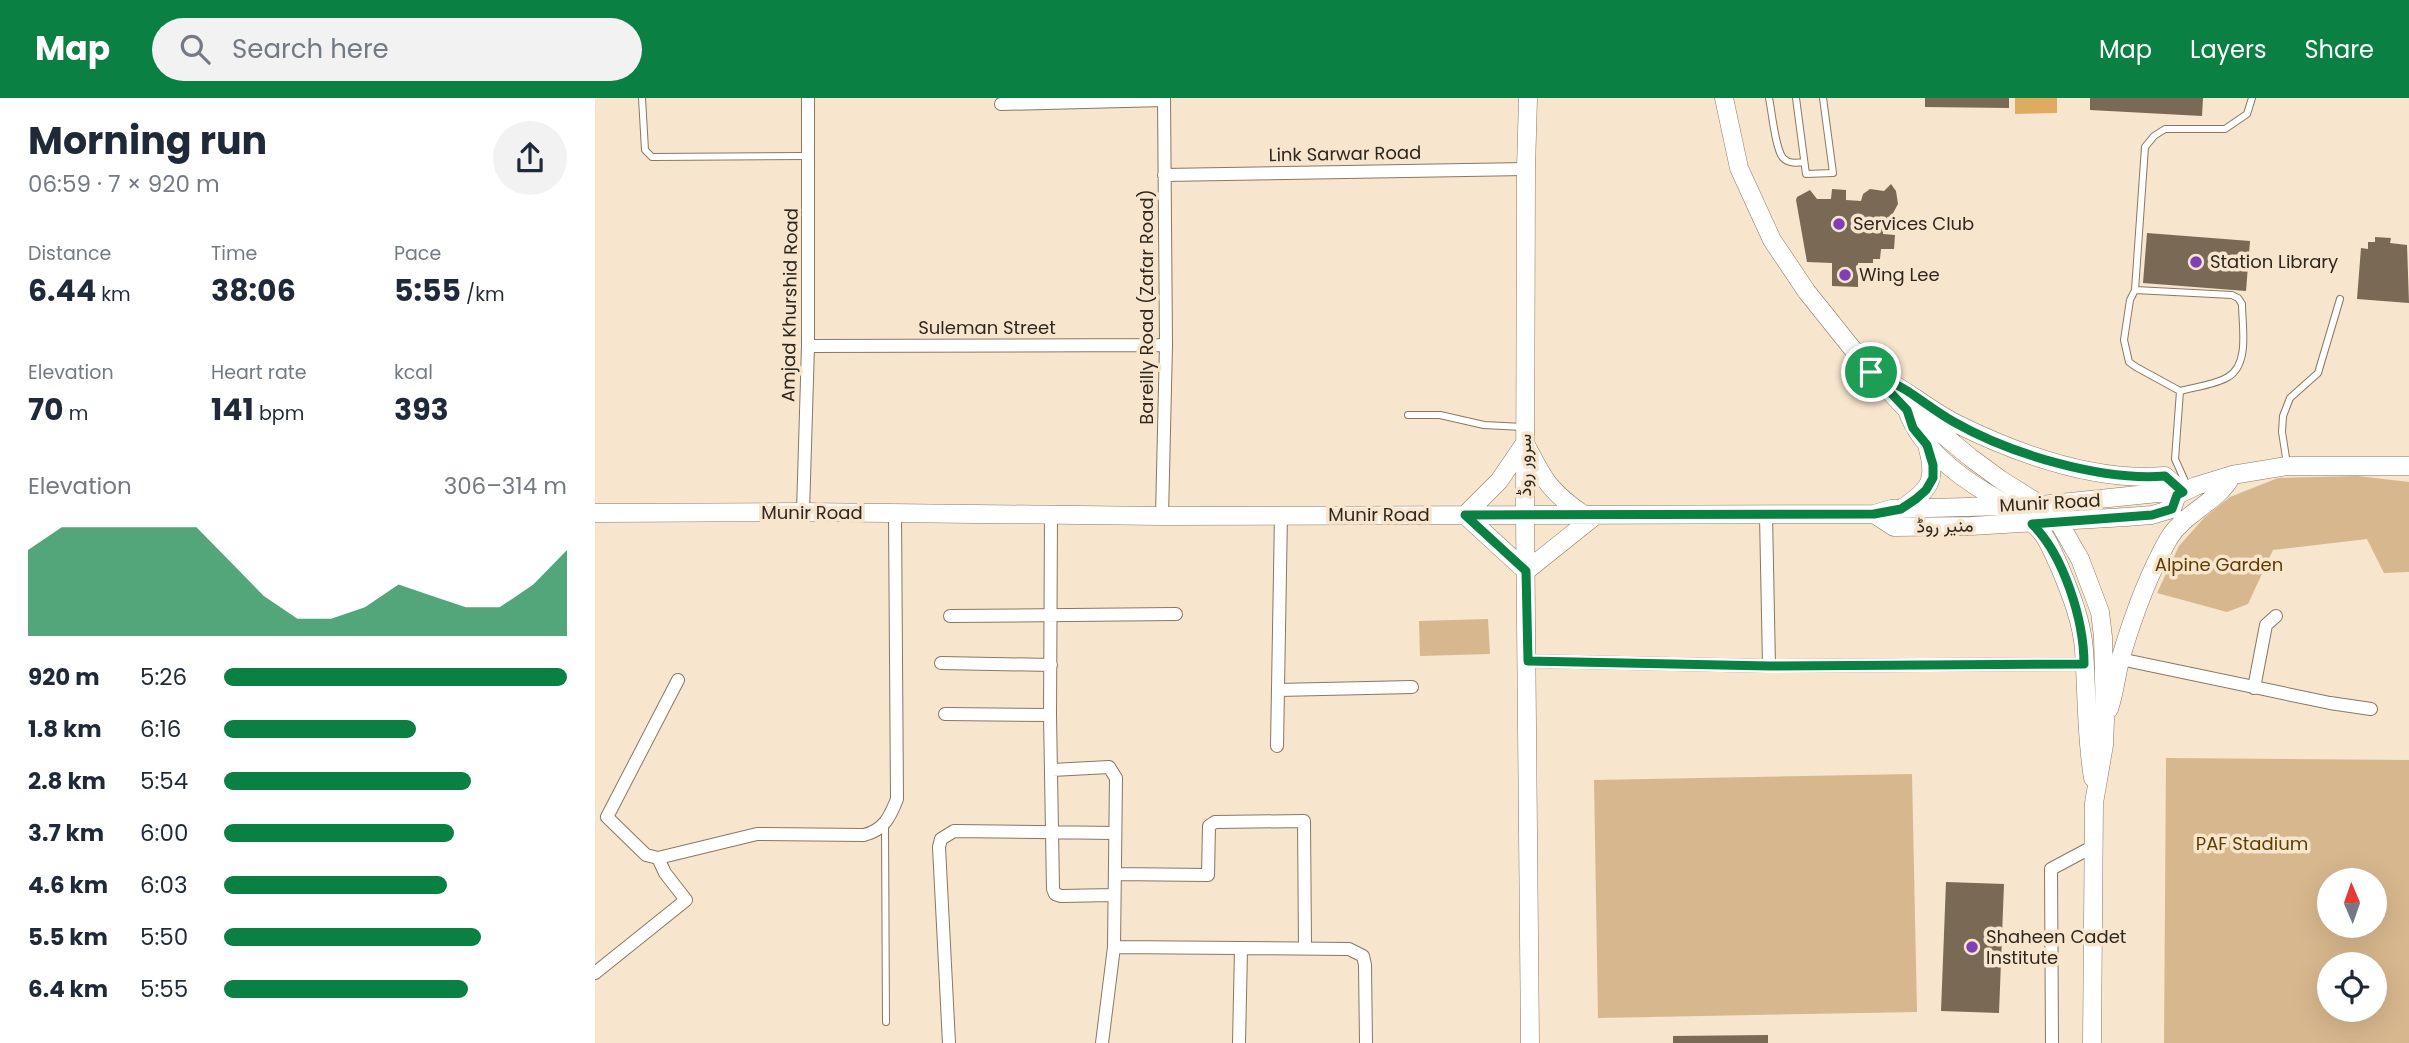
<!DOCTYPE html>
<html lang="en">
<head>
<meta charset="utf-8">
<style>
  body { margin:0; font-family:Poppins,Vazirmatn,sans-serif; background:#f2f2f3; color:#1f2937; height:100vh; display:flex; flex-direction:column; font-size:26px; white-space:nowrap }
  * { box-sizing:border-box; margin:0 }
  p { font-size:23px; color:#747a83 }
  .icon { flex:none; width:38px; height:38px; fill:none; stroke:currentColor; stroke-width:2; stroke-linecap:round; stroke-linejoin:round }
  .map { position:relative; flex:1; overflow:hidden }
  .side { display:flex; flex-direction:column; background:#fff; width:595px }
  .side>* { flex:none }
  .needle { width:46px; rotate:358deg }
  .fabs { position:absolute; left:1722px; top:770px; display:grid; gap:14px }
  .fabs a { display:grid; place-items:center; width:70px; height:70px; border-radius:50%; background:#fff; box-shadow:0 7px 28px #0002; font-size:35px }
  .pin { position:absolute; display:grid; place-items:center; width:60px; height:60px; color:#fff; margin:-30px; border:4px solid #fff; border-radius:50%; box-shadow:0 2px 7px #0007 }
  .round { display:grid; place-items:center; flex:none; width:74px; height:74px; border-radius:37px; background:#f2f2f3 }
  .headline { display:flex; align-items:center; justify-content:space-between; height:119px; padding:0 28px }
  h1 { font-size:38px; font-weight:700; line-height:52px }
  .stats { display:grid; grid-template-columns:repeat(3,1fr); gap:10px; height:119px; padding:7px 28px }
  .stats div { display:grid; align-content:center }
  .stats b { font-size:30px; font-weight:700 }
  .stats small { font-size:19px; font-weight:400 }
  .stats p { font-size:19px }
  .chart { height:196px; padding:14px 28px }
  .chart p { display:flex; justify-content:space-between }
  .chart svg { width:100%; height:126px; margin-top:7px; fill:#0b8043; opacity:.7 }
  ul { padding:0 28px; list-style:none; font-size:23px }
  li { display:grid; grid-template-columns:112px 84px 1fr; align-items:center; height:52px }
  li i { height:18px; border-radius:9px; background:#0b8043 }
  header { display:flex; align-items:center; gap:42px; box-sizing:border-box; height:98px; padding:0 35px; background:#0b8043; color:#fff }
  header strong { font-size:33px }
  nav { display:flex; gap:38px; margin-inline-start:auto; font-size:24px }
  .search { width:490px; height:63px; background:#f2f2f3; display:flex; align-items:center; gap:18px; box-sizing:border-box; padding:0 24px; border-radius:38px; color:#747a83; font-size:26px }
  main { display:flex; flex:1; min-height:0 }
  .map>svg:first-child { display:block }
</style>
</head>
<body>
<header>
<strong>Map</strong>
<div class="search"><svg class="icon" aria-label="search" viewBox="0 0 24 24"><circle cx="10" cy="10" r="6"/><path d="M15 15l6 6"/></svg>Search here</div>
<nav><a>Map</a><a>Layers</a><a>Share</a></nav>
</header>
<main>
<section class="side">
<div class="headline"><div><h1>Morning run</h1><p>06:59 · 7 × 920 m</p></div><a class="round"><svg class="icon" aria-label="share" viewBox="0 0 24 24"><path d="M12 15V3M7 8l5-5 5 5M5 13v7h14v-7"/></svg></a></div>
<div class="stats">
<div><p>Distance</p><b>6.44<small> km</small></b></div>
<div><p>Time</p><b>38:06</b></div>
<div><p>Pace</p><b>5:55<small> /km</small></b></div>
</div>
<div class="stats">
<div><p>Elevation</p><b>70<small> m</small></b></div>
<div><p>Heart rate</p><b>141<small> bpm</small></b></div>
<div><p>kcal</p><b>393</b></div>
</div>
<div class="chart"><p><span>Elevation</span>306–314 m</p>
<svg viewBox="0 0 160 44" preserveAspectRatio="none"><path d="M0 44V14L10 6L20 6L30 6L40 6L50 6L60 18L70 30L80 38L90 38L100 34L110 26L120 30L130 34L140 34L150 26L160 14V44z"/></svg>
</div>
<ul>
<li><b>920 m</b>5:26<i style="width:100%"></i></li>
<li><b>1.8 km</b>6:16<i style="width:56%"></i></li>
<li><b>2.8 km</b>5:54<i style="width:72%"></i></li>
<li><b>3.7 km</b>6:00<i style="width:67%"></i></li>
<li><b>4.6 km</b>6:03<i style="width:65%"></i></li>
<li><b>5.5 km</b>5:50<i style="width:75%"></i></li>
<li><b>6.4 km</b>5:55<i style="width:71%"></i></li>
</ul>
</section>
<div class="map">
<svg width="1814" height="945" viewBox="0 0 1814 945">
  <rect width="100%" height="100%" fill="#f7e5ce"/>
  <path fill="#d7b78d" fill-rule="evenodd" d="M1763,378L1814,384V474L1789,475L1772,441L1678,452L1653,506L1632,514L1562,495L1584,448L1609,420L1635,399L1683,380Z
    M893,521L895,556L825,558L824,523Z
    M1571,660L1814,662V945H1569ZM1780,782V828H1734V782ZM1780,866V912H1734V866Z
    M1317,676L1322,914L1003,920L999,682Z"/>
  <path fill="#deab61" d="M1420,0H1462V15L1420,16Z"/>
  <path fill="#796955" d="M1330,0H1414V10L1330,9Z
    M1495,0H1608L1607,18L1495,12Z
    M1296,86L1301,93L1303,106L1296,119L1287,125L1280,126V129H1288V136L1300,137L1299,151H1286L1285,161H1278V165H1263V189L1237,188V165L1212,164L1201,102L1202,99L1215,92L1222,101H1236L1237,91L1251,92V102L1266,103L1268,96L1275,91L1289,93Z
    M1552,135L1655,143L1651,193L1548,185Z
    M1780,139L1796,140L1795,145L1812,147L1814,205L1762,201L1766,150L1773,151V144H1780Z
    M1351,784L1409,786L1404,915L1346,913Z
    M1173,937V945H1078V938Z"/>
  <g fill="none" stroke-linecap="round" stroke-linejoin="round">
    <defs>
      <path id="lane" d="M47,0L50,52L57,59L213,58
        M1174,0C1177,14 1180,50 1188,60C1194,66 1202,65 1209,64
        M1201,0L1211,76L1238,75L1228,0
        M1540,192L1637,197L1643,200L1647,206C1647,228 1655,266 1633,279C1620,287 1599,289 1585,293L1541,269L1534,264L1529,242L1535,202Z
        M1540,192L1550,49L1559,38L1570,31H1630L1652,16L1657,0
        M1585,293L1580,361L1593,390
        M813,317H845L889,327L928,329
        M1692,366L1687,334L1688,318L1695,300L1723,275L1745,201
        M290,727L291,924"/>
      <path id="street" d="M406,6L569,2
        M569,77L931,71
        M213,248L571,247
        M208,414L213,248V0
        M456,417L455,617L458,791L460,796L466,798L519,797
        M1171,417L1174,568
        M567,418L571,247L569,0
        M355,518L581,516
        M1525,561L1735,605L1776,611
        M933,563L1174,568L1489,566
        M346,565L456,567
        M83,582L12,719L51,757L63,760L162,736L269,737C289,732 295,719 302,701L300,416
        M1659,590L1671,527L1681,518
        M683,592L817,589
        M350,616L455,617
        M682,648L686,416
        M457,672L514,669L521,680L519,849L507,945
        M520,776L613,777L614,728L620,724L709,723L710,849
        M519,849L754,851L768,858L770,867L771,945
        M0,875L91,802L70,775L63,760
        M354,945L344,749L346,741L359,733L520,735
        M644,945L646,851
        M1457,945L1456,771L1499,748"/>
      <path id="secondary" d="M933,0L931,71L930,417L935,945
        M1129,0L1144,70L1177,142L1212,194L1276,274L1312,312L1323,316L1376,360L1406,382L1446,407L1463,423L1485,461L1505,514L1508,539L1510,622L1509,647L1499,705L1497,945
        M1288,280C1314,294 1336,313 1362,326C1425,357 1499,384 1570,378L1588,394
        M1312,312C1324,347 1360,376 1392,395C1412,407 1433,418 1448,436C1455,446 1460,459 1465,470C1476,496 1487,524 1489,552C1492,595 1491,638 1498,680
        M1306,411C1336,391 1342,383 1332,347
        M0,415L208,414L567,418L1279,416L1296,411L1446,407L1563,395L1582,397L1601,388L1637,377L1692,368H1814
        M1279,416L1299,429L1376,428L1531,419L1557,417L1577,411L1582,397
        M989,417C954,393 949,382 930,345L904,383L870,417L931,473L1001,417
        M1514,611C1520,594 1521,576 1526,559C1538,518 1553,477 1574,440C1590,414 1625,403 1637,377"/>
    </defs>
    <use href="#lane" stroke="#887863" stroke-width="8"/>
    <use href="#street" stroke="#887863" stroke-width="14"/>
    <use href="#secondary" stroke="#887863" stroke-width="19"/>
    <use href="#lane" stroke="#fff" stroke-width="6"/>
    <use href="#street" stroke="#fff" stroke-width="12"/>
    <use href="#secondary" stroke="#fff" stroke-width="18"/>
  </g>
  <g fill="none" stroke-linecap="round" stroke-linejoin="round">
    <defs>
      <path id="route" d="M1276,274C1288,280 1302,286 1314,294C1329,304 1343,315 1359,324C1415,356 1506,383 1570,378L1588,394L1582,397L1577,411L1557,417L1437,426C1469,457 1489,523 1489,566L1174,568L933,563L931,473L870,417L1279,416L1306,411L1321,401L1331,392L1338,380V367L1332,347L1318,330L1312,312Z"/>
    </defs>
    <use href="#route" stroke="#fff" stroke-width="14"/>
    <use href="#route" stroke="#0b8043" stroke-width="9"/>
  </g>
  <g fill="#8040b5" stroke="#f7e5ce" stroke-width="2.5">
    <circle cx="1244" cy="126" r="7"/>
    <circle cx="1601" cy="164" r="7"/>
    <circle cx="1250" cy="177" r="7"/>
    <circle cx="1377" cy="849" r="7"/>
  </g>
  <g text-anchor="middle" stroke-width="7" stroke-linejoin="round" paint-order="stroke">
    <g font-size="18" fill="#2e271e" stroke="#f7e5ce">
      <text transform="translate(750 56) rotate(-1)" y="6">Link Sarwar Road</text>
      <text transform="translate(195 207) rotate(-89)" y="6">Amjad Khurshid Road</text>
      <text transform="translate(552 209) rotate(-90)" y="6">Bareilly Road (Zafar Road)</text>
      <text x="392" y="236">Suleman Street</text>
      <text transform="translate(930 367) rotate(-90)" y="6">سرور روڈ</text>
      <text transform="translate(1455 405) rotate(-3)" y="6">Munir Road</text>
      <text x="217" y="421">Munir Road</text>
      <text x="784" y="423">Munir Road</text>
      <text transform="translate(1350 428) rotate(-1)" y="6">منیر روڈ</text>
    </g>
    <g font-size="18" fill="#2e271e" stroke="#f7e5ce" text-anchor="start">
      <text x="1258" y="132">Services Club</text>
      <text x="1615" y="170">Station Library</text>
      <text x="1264" y="183">Wing Lee</text>
      <text x="1391" y="845">Shaheen Cadet<tspan x="1391" dy="21">Institute</tspan></text>
    </g>
    <g font-size="18" fill="#5e3d00" stroke="#f7e5ce">
      <text x="1624" y="473">Alpine Garden</text>
      <text x="1657" y="752">PAF Stadium</text>
    </g>
  </g>
</svg>
<div class="fabs">
<a><svg class="needle" viewBox="-14 -14 28 28"><path d="M0-13l5 13h-10z" fill="#e53935"/><path d="M0 13l5-13h-10z" fill="#747a83"/></svg></a>
<a><svg class="icon" aria-label="locate" viewBox="0 0 24 24"><circle cx="12" cy="12" r="6"/><path d="M12 2v4M12 18v4M2 12h4M18 12h4"/></svg></a>
</div>
<div class="pin" style="left:1276px;top:274px;background:#1e9e55"><svg class="icon" aria-label="arrive" viewBox="0 0 24 24"><path d="M6 21V4h12l-3 4 3 4H6"/></svg></div>
</div>
</main>
</body>
</html>
